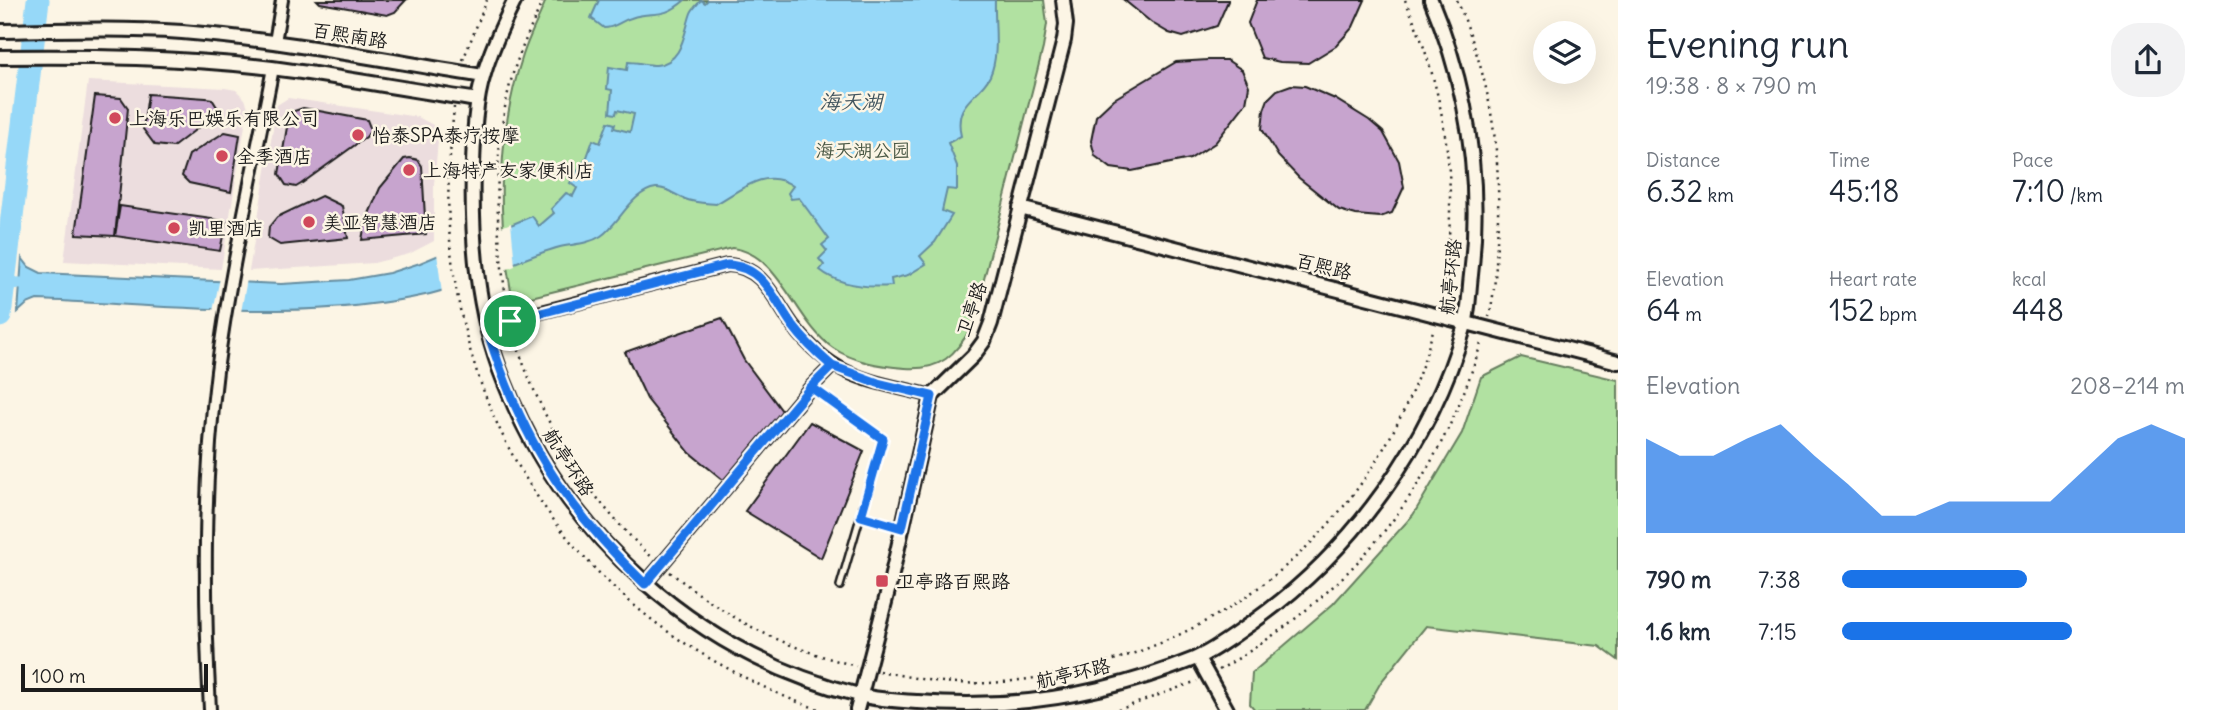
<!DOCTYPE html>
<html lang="en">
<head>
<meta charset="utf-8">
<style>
  body { margin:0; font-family:Delius,"LXGW WenKai TC",sans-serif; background:#f2f2f3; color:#1f2937; height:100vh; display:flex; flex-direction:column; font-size:26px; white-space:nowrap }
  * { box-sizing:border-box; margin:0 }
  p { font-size:23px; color:#747a83 }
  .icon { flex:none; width:38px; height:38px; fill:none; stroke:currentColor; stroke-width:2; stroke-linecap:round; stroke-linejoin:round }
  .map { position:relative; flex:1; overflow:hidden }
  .drawer { display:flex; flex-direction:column; background:#fff; width:595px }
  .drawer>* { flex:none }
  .controls { position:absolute; left:1533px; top:21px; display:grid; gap:14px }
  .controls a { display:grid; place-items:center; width:63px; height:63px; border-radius:50%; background:#fff; box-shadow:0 7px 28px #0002; font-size:35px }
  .scale { position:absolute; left:21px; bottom:18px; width:187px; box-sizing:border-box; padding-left:7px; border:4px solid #1c1c1c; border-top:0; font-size:19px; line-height:24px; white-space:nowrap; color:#1c1c1c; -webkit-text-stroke:5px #fcf5e5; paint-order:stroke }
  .pin { position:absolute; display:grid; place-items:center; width:60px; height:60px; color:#fff; margin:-30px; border:4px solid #fff; border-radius:50%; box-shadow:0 2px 7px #0007 }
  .round { display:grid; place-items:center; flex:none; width:74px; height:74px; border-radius:28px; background:#f2f2f3 }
  .headline { display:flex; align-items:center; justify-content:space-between; height:119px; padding:0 28px }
  h1 { font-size:38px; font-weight:600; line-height:52px }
  .metrics { display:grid; grid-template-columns:repeat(3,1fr); gap:10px; height:119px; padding:7px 28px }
  .metrics div { display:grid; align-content:center }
  .metrics b { font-size:30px; font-weight:600 }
  .metrics small { font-size:19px; font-weight:400 }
  .metrics p { font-size:19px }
  .chart { height:196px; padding:14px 28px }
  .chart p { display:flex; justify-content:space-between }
  .chart svg { width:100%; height:126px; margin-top:7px; fill:#1a73e8; opacity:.7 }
  ul { padding:0 28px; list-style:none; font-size:23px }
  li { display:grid; grid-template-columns:112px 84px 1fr; align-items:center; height:52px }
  li i { height:18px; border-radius:9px; background:#1a73e8 }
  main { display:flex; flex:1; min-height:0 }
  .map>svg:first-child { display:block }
</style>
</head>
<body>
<main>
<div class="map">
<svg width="1618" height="710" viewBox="0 0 1618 710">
  <rect width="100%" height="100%" fill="#fcf5e5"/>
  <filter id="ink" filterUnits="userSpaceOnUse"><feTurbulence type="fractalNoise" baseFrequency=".0143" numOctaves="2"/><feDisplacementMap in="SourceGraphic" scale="14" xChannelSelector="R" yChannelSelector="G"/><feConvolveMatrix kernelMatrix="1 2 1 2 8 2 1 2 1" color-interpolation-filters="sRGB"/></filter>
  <g filter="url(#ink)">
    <path fill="#ecddde" d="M88,81L225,88L236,90L245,99L248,107L221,269L64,261Z
      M288,98L418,117L433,125L438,141L434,184V241L409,254L374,263L249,271L277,105Z"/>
    <path fill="#b1e1a1" stroke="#667e5e" stroke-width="2" d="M546,0H1044L1047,24L1043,48L972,326C956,355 940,371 905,368C880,366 854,362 833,348C796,323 779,252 732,248L527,298L512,297C497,217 497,133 523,55C529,36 539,18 546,0Z
      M1521,357L1618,380V660L1599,646L1426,626L1381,682L1365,710H1255L1250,704L1252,673L1333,604L1413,515L1462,433L1481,377Z"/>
    <path fill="#96d8f8" stroke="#658da0" stroke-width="2" d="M599,0H685C661,21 654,10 631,18C620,21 615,28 604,28L591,18Z
      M701,0L705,3L708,0H995C994,24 1000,54 990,76C979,98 953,101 961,136L948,143L957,166V190L947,189L942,211L952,215L935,242L920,256L926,264L908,275L891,279L892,286C867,288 840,286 820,270L824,265L819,259L827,251L822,245L829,239L799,198L791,199L788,193L793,186C765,167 741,190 716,204C706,203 695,203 685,199C675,195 666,187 656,188C632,191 619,224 601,236C589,244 574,244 560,247C516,259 475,283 430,294C302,323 167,305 37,300L27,304L18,312L22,258L29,267L41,273L281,284L349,280L389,273L420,263L532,216L539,226L554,213L551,209L566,193L573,196L577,188L570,183L587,157L593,140L600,143L608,122L615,124L614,128L630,132L634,114L617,110L616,114L610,113L612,90L607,89L609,67L627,70L628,62C637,62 647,65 656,65C683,63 684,32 691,13C693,8 698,4 701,0Z"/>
    <path fill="#fcf5e5" d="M511,223L515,266L442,294L437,253Z
      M220,278L247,279L241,312L213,311Z"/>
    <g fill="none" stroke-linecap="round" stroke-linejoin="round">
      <path stroke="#96d8f8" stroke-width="12" d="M6,283L37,284"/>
      <path stroke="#96d8f8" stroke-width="23" d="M0,316L38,0"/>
    </g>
    <path fill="#c7a4ce" stroke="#1c1c1c" stroke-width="2" d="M317,0H406L395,12L387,15L320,3Z
      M1124,0H1228V1L1217,26L1183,37L1169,33L1152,23Z
      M1257,0H1365L1353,27L1336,46L1308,63L1280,62L1262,58L1248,23Z
      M1208,60H1227L1242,70L1249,86L1246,103L1215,143L1190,159L1132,171L1111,168L1095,156L1091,141L1096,116L1114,99L1176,62Z
      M1291,85L1305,86L1335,99L1369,120L1383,132L1399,161L1404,187L1392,213L1380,217L1356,215L1339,210L1299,178L1278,156L1262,129L1264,110L1268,99L1277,90Z
      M148,94L206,98L212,99L217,107L216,114L173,147L155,145L143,129Z
      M95,96L121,98L128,108L115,236L76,234Z
      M303,108L367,120L371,130L366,137L301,184L296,187L286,185L279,174L288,121L294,111Z
      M225,132L240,135L231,192L189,183L182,176L189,155Z
      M410,158L418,160L422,166L426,234L362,240L365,223L380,188L404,159Z
      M321,196L342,206L348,238L280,245L268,238L269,227L277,217Z
      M120,206L226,221L220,251L115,236Z
      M722,318L744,360L785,415L727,483L690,453L647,399L625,352Z
      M810,422L864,451L821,558L745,511Z"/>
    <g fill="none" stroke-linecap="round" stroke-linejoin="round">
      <defs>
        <path id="service" d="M811,387L883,439L840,586
          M861,516L902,528"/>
        <path id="minor" d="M275,42L282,0
          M486,326L727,265C765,266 775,303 795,328C836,381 872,380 932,396
          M645,584L811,387L832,366
          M210,710C204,597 203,483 217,371C230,270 254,168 273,68"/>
        <path id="tertiary" d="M515,0C503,24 491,49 484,74C475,102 474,135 473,164C471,238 476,311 504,381C564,535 697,655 859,695C878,700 899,701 918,702C1013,710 1105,695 1194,659C1214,651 1234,635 1253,622C1352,552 1431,443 1465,325C1469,309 1469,291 1471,275C1482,179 1468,88 1431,0
          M0,31C60,30 121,28 182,32C283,40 383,60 483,76
          M0,57C91,56 182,57 272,68C341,77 410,90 478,100
          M1020,208L1618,362
          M1198,658L1227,710
          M857,710L890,583L932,396L973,356L984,341L991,323L1064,40L1066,24L1063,0"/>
      </defs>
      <use href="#service" stroke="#1c1c1c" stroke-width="10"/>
      <use href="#minor" stroke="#1c1c1c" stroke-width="16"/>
      <use href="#tertiary" stroke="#1c1c1c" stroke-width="18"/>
      <path stroke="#1c1c1c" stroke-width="2.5" stroke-dasharray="2 5" stroke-linecap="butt" d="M1405,0C1449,97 1461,199 1440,304
        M1457,0C1492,85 1502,151 1497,242C1496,267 1495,292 1489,317
        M463,60L487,0
        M454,107C450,151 446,196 450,240C465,418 559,574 716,662C749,680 786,700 822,710
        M508,310C495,232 491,147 514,70C522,46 533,23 543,0
        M512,330C539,418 585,497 654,559
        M670,572C734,622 777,645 856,666
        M1219,670C1353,592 1437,489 1482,340
        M879,671C905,676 931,682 958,683C994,685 1033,679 1068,672C1249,633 1386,507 1434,327
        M1118,710L1197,681"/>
      <use href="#service" stroke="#fcf5e5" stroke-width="5"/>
      <use href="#minor" stroke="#fcf5e5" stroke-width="10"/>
      <use href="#tertiary" stroke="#fcf5e5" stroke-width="12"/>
    </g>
  </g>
  <g fill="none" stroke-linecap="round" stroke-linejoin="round" filter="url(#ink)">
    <defs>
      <path id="route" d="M510,321L727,265C764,266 774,300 793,326C804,341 818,354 832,366L811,387L883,439L861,516L902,528L932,396L878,383L832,366L811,387L645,584C562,504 520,437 486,326L510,321"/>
    </defs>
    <use href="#route" stroke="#fff" stroke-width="14"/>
    <use href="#route" stroke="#1a73e8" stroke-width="9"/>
  </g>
  <g fill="#d1495b" stroke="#fcf5e5" stroke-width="2.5">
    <circle cx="115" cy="118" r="7"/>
    <circle cx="358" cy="135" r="7"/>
    <circle cx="222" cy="156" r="7"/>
    <circle cx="409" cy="170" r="7"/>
    <circle cx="309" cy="222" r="7"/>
    <circle cx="174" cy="228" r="7"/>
    <rect x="875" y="574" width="14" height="14" rx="3.5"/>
  </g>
  <g text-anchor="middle" stroke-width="5" stroke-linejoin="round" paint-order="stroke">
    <g font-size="19" fill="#1c1c1c" stroke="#fcf5e5">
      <text transform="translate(350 35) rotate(9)" y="7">百熙南路</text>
      <text transform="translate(1324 266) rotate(14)" y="7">百熙路</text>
      <text transform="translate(1450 277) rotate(-84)" y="7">航亭环路</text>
      <text transform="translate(971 309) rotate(-71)" y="7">卫亭路</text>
      <text transform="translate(569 462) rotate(57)" y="7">航亭环路</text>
      <text transform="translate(1073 673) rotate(-13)" y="7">航亭环路</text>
    </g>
    <g font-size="19" fill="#1c1c1c" stroke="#fcf5e5" text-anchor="start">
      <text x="129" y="125">上海乐巴娱乐有限公司</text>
      <text x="372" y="142">怡泰SPA泰疗按摩</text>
      <text x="236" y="163">全季酒店</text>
      <text x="423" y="177">上海特产友家便利店</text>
      <text x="323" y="229">美亚智慧酒店</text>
      <text x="188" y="235">凯里酒店</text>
      <text x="896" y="588">卫亭路百熙路</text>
    </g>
    <g font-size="19" fill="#495744" stroke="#fcf5e5">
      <text x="863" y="157">海天湖公园</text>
    </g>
    <g font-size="21" font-style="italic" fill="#41545e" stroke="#fcf5e5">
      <text x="851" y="109">海天湖</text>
    </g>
  </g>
</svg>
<div class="controls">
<a><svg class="icon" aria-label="layers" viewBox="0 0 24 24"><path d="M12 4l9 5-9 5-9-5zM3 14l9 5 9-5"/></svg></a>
</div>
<div class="scale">100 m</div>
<div class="pin" style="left:510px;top:321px;background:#1e9e55"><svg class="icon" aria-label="arrive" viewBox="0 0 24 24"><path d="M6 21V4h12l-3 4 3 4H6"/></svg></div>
</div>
<section class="drawer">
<div class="headline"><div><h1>Evening run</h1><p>19:38 · 8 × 790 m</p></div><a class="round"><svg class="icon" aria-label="share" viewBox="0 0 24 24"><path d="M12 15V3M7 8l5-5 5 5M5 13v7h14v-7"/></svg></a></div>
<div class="metrics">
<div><p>Distance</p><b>6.32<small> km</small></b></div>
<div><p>Time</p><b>45:18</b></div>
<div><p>Pace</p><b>7:10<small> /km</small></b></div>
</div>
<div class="metrics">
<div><p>Elevation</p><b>64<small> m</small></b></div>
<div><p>Heart rate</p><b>152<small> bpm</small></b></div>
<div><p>kcal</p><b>448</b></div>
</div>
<div class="chart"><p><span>Elevation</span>208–214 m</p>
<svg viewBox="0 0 160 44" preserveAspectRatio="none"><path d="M0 44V11L10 17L20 17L30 11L40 6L50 17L60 27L70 38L80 38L90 33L100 33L110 33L120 33L130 22L140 11L150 6L160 11V44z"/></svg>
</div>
<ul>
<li><b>790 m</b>7:38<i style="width:54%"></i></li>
<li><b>1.6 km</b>7:15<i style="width:67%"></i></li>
</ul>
</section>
</main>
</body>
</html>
